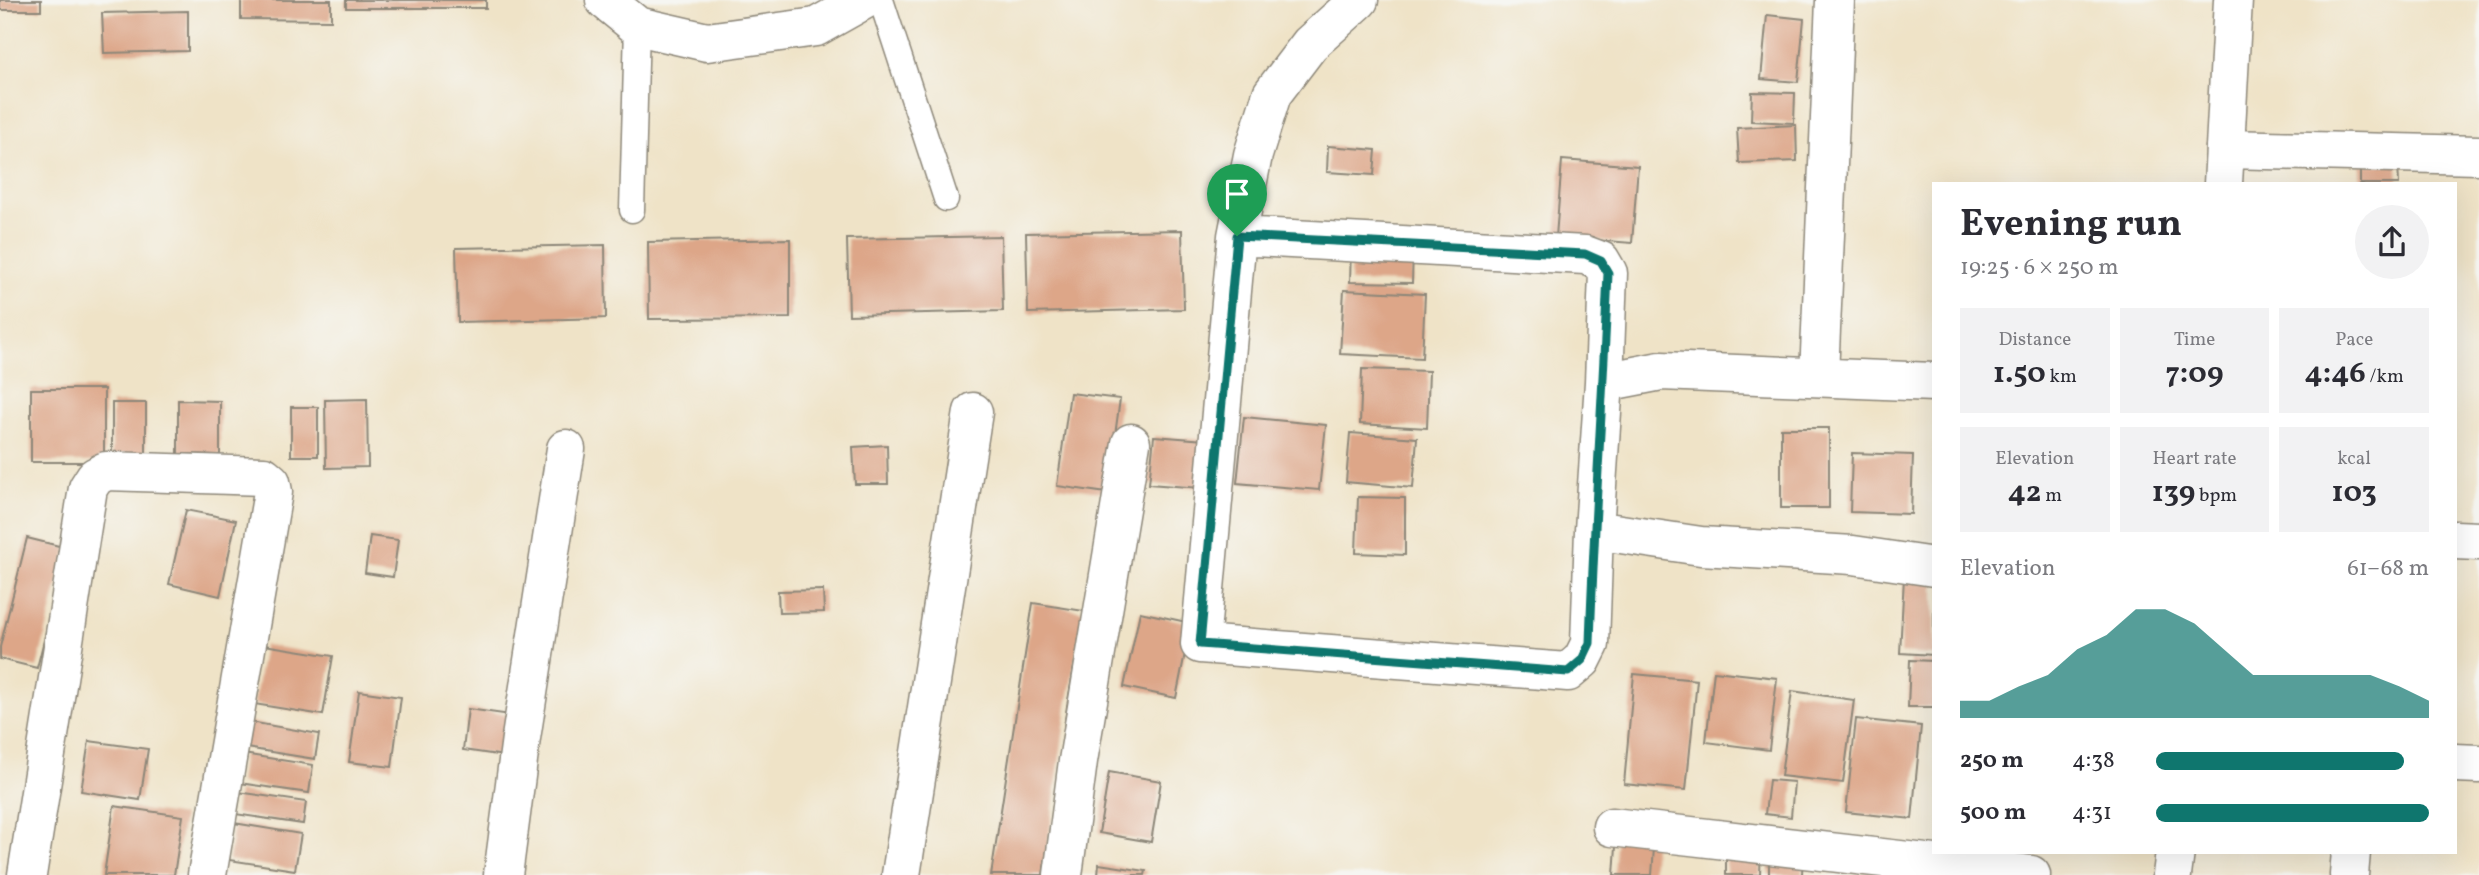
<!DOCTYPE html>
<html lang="en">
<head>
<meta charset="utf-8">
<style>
  body { margin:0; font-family:Vollkorn,serif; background:#f2f2f3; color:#2b2b33; height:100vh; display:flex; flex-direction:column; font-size:26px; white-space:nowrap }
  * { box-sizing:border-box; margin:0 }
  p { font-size:23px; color:#7c7c81 }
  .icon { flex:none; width:38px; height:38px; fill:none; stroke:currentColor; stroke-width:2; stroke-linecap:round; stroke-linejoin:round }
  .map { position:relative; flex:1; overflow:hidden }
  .sheet { position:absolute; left:1932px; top:182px; width:525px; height:672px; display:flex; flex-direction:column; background:#fff; border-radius:0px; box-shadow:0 7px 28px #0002 }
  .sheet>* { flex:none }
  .pin { position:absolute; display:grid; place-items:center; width:60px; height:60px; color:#fff; margin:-72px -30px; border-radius:50% 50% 50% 0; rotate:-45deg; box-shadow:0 0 7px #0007 }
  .pin .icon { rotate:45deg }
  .round { display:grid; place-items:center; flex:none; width:74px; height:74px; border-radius:37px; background:#f2f2f3 }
  .overview { display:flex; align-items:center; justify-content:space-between; height:119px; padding:0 28px }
  h1 { font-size:38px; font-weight:700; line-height:52px }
  .stats { display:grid; grid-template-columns:repeat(3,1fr); gap:10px; height:119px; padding:7px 28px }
  .stats div { display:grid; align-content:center; border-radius:0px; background:#f2f2f3; text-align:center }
  .stats b { font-size:30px; font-weight:700 }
  .stats small { font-size:19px; font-weight:400 }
  .stats p { font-size:19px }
  .chart { height:196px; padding:14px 28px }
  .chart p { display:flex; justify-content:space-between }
  .chart svg { width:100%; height:126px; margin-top:7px; fill:#0f766e; opacity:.7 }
  ul { padding:0 28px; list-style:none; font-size:23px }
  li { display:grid; grid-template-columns:112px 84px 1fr; align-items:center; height:52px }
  li i { height:18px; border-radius:9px; background:#0f766e }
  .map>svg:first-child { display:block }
</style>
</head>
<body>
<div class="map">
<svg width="2479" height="875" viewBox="0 0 2479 875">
  <rect width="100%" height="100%" fill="#f6f6f2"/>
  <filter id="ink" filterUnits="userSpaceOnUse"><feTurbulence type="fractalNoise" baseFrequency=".0143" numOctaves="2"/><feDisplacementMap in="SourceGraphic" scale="14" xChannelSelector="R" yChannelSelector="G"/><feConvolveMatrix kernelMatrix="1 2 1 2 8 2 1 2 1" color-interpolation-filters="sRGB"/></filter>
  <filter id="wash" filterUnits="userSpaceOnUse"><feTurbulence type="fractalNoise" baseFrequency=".00686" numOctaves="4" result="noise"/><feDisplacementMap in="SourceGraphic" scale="28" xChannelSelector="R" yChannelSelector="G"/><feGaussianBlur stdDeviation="1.57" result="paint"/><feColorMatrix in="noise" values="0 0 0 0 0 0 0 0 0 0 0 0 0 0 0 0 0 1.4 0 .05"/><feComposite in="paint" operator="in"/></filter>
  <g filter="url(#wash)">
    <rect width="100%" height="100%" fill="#efe3c7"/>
    <g id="blocks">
      <path fill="#dda688" d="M0,0H41V10H0Z
        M241,0H331V20L241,19Z
        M346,0H486V8H346Z
        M188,11V51L104,53L102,13Z
        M1767,15L1804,19L1798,82L1761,79Z
        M1752,92L1795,93L1794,123L1751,121Z
        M1796,125L1797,161L1739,163L1737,128Z
        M1328,146L1376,150L1374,175L1327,172Z
        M1562,160L1638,166L1632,243L1556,237Z
        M2398,164L2399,184H2360V165Z
        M1182,230L1184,309L1028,313L1026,233Z
        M1001,236L1003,311L849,315L847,239Z
        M790,239V318L649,319L648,242Z
        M605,245L606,318L458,322L456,248Z
        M1351,248H1413L1412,283L1350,282Z
        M1344,290L1425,294L1422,358L1340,354Z
        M1362,369L1429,371L1427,428L1360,424Z
        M31,389H104V462H31Z
        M1070,393L1120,399L1107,493L1057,486Z
        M367,399L368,467L326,468L325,400Z
        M178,400L220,401V455L178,454Z
        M112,403H146V456H112Z
        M291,407H318V456H291Z
        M1244,417L1326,425L1319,490L1237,483Z
        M1781,428H1829V508H1781Z
        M1350,433L1417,438L1413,488L1346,482Z
        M1154,436L1205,440L1201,488L1149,484Z
        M887,445L888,484H855L853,447Z
        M1852,453L1913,455L1911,514L1850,512Z
        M1358,497L1405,498V555L1356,553Z
        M186,510L236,520L220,596L169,584Z
        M370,536L398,540L393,577L365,573Z
        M27,538L67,548L37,668L0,659V647Z
        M1904,577L1934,578V655L1900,653Z
        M823,590L824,612L779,613L778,591Z
        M1033,603L1084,611L1067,706L1048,843L1043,875H991Z
        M1140,612L1191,623L1176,698L1124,687Z
        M264,645L333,656L323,715L254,704Z
        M1910,660L1934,661V707H1908Z
        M1714,671L1777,678L1769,750L1706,742Z
        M1634,674L1697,680L1686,790L1624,784Z
        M359,691L401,697L392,767L349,762Z
        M1792,691L1854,700L1843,783L1781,776Z
        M468,709L511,715L505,756L463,750Z
        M1856,719L1921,726L1912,819L1846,812Z
        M244,721L319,734L315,759L240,747Z
        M89,741L148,749L140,800L81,791Z
        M243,754L313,765L309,793L239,783Z
        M1109,772L1161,781L1151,842L1099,833Z
        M1769,780L1794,782L1791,817L1765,814Z
        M238,792L306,802L303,824L235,814Z
        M114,806L183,816L174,875H104Z
        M234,823L301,834L295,870L229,860Z
        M1617,832L1655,834L1652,875H1614Z
        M1726,845L1761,846L1760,875H1726Z
        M1769,849L1803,850L1802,875H1769Z
        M1099,864L1146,871L1145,875H1098Z"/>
    </g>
  </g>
  <g filter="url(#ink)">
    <use href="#blocks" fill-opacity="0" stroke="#8d8779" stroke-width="2"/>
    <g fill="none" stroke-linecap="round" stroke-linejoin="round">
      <defs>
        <path id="service" d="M881,0L946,199
          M632,210L637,26"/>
        <path id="minor" d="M605,0L637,26L707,42L816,27L864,0
          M1359,0L1310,44L1272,94L1253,155L1237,236L1200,644L1568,672L1582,660L1590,644L1594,530L1604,382L1661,371L1934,382
          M2225,149L2479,155
          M1237,236L1585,255L1601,261L1608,273L1604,382
          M1819,376L1835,0
          M1594,530L1701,546L1853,555L1934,567
          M2455,540L2479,541
          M2455,763L2479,764
          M1612,827L2031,875
          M27,875L88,488L95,477L106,471L264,476L271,482L273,492L207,875
          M503,875L521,738L566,449
          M901,875L973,412
          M1063,875L1078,761L1131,443
          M2349,875L2351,852"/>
        <path id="tertiary" d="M2223,184L2233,0
          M2172,875L2175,852"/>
      </defs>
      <use href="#service" stroke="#8d8779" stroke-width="27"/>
      <use href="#minor" stroke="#8d8779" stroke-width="41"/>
      <use href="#tertiary" stroke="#8d8779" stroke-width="41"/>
      <use href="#service" stroke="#fff" stroke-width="24"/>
      <use href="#minor" stroke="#fff" stroke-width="38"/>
      <use href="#tertiary" stroke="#fff" stroke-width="38"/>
    </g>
  </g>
  <g fill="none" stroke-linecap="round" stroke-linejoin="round" filter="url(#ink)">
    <defs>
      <path id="route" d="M1237,236L1585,254L1601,261L1608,273C1603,397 1594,520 1590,643L1582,660L1568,672L1200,644Z"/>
    </defs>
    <use href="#route" stroke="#fff" stroke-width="14"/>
    <use href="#route" stroke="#0f766e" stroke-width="9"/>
  </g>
</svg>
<div class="pin" style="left:1237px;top:236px;background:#1e9e55"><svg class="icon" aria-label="arrive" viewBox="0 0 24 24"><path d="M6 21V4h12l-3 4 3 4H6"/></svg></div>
<section class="sheet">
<div class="overview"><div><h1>Evening run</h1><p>19:25 · 6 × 250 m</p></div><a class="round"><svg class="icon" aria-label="share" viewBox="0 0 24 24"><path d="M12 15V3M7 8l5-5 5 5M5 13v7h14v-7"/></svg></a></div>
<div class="stats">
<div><p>Distance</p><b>1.50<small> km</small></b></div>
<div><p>Time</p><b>7:09</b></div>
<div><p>Pace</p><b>4:46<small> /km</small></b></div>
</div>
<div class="stats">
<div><p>Elevation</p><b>42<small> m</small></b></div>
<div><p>Heart rate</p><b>139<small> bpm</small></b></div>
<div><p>kcal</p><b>103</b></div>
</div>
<div class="chart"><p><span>Elevation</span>61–68 m</p>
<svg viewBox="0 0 160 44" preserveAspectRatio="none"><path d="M0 44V38L10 38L20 33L30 29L40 20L50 15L60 6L70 6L80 11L90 20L100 29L110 29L120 29L130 29L140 29L150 33L160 38V44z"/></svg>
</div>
<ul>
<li><b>250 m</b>4:38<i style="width:91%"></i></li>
<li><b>500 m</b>4:31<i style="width:100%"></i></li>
</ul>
</section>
</div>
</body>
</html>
